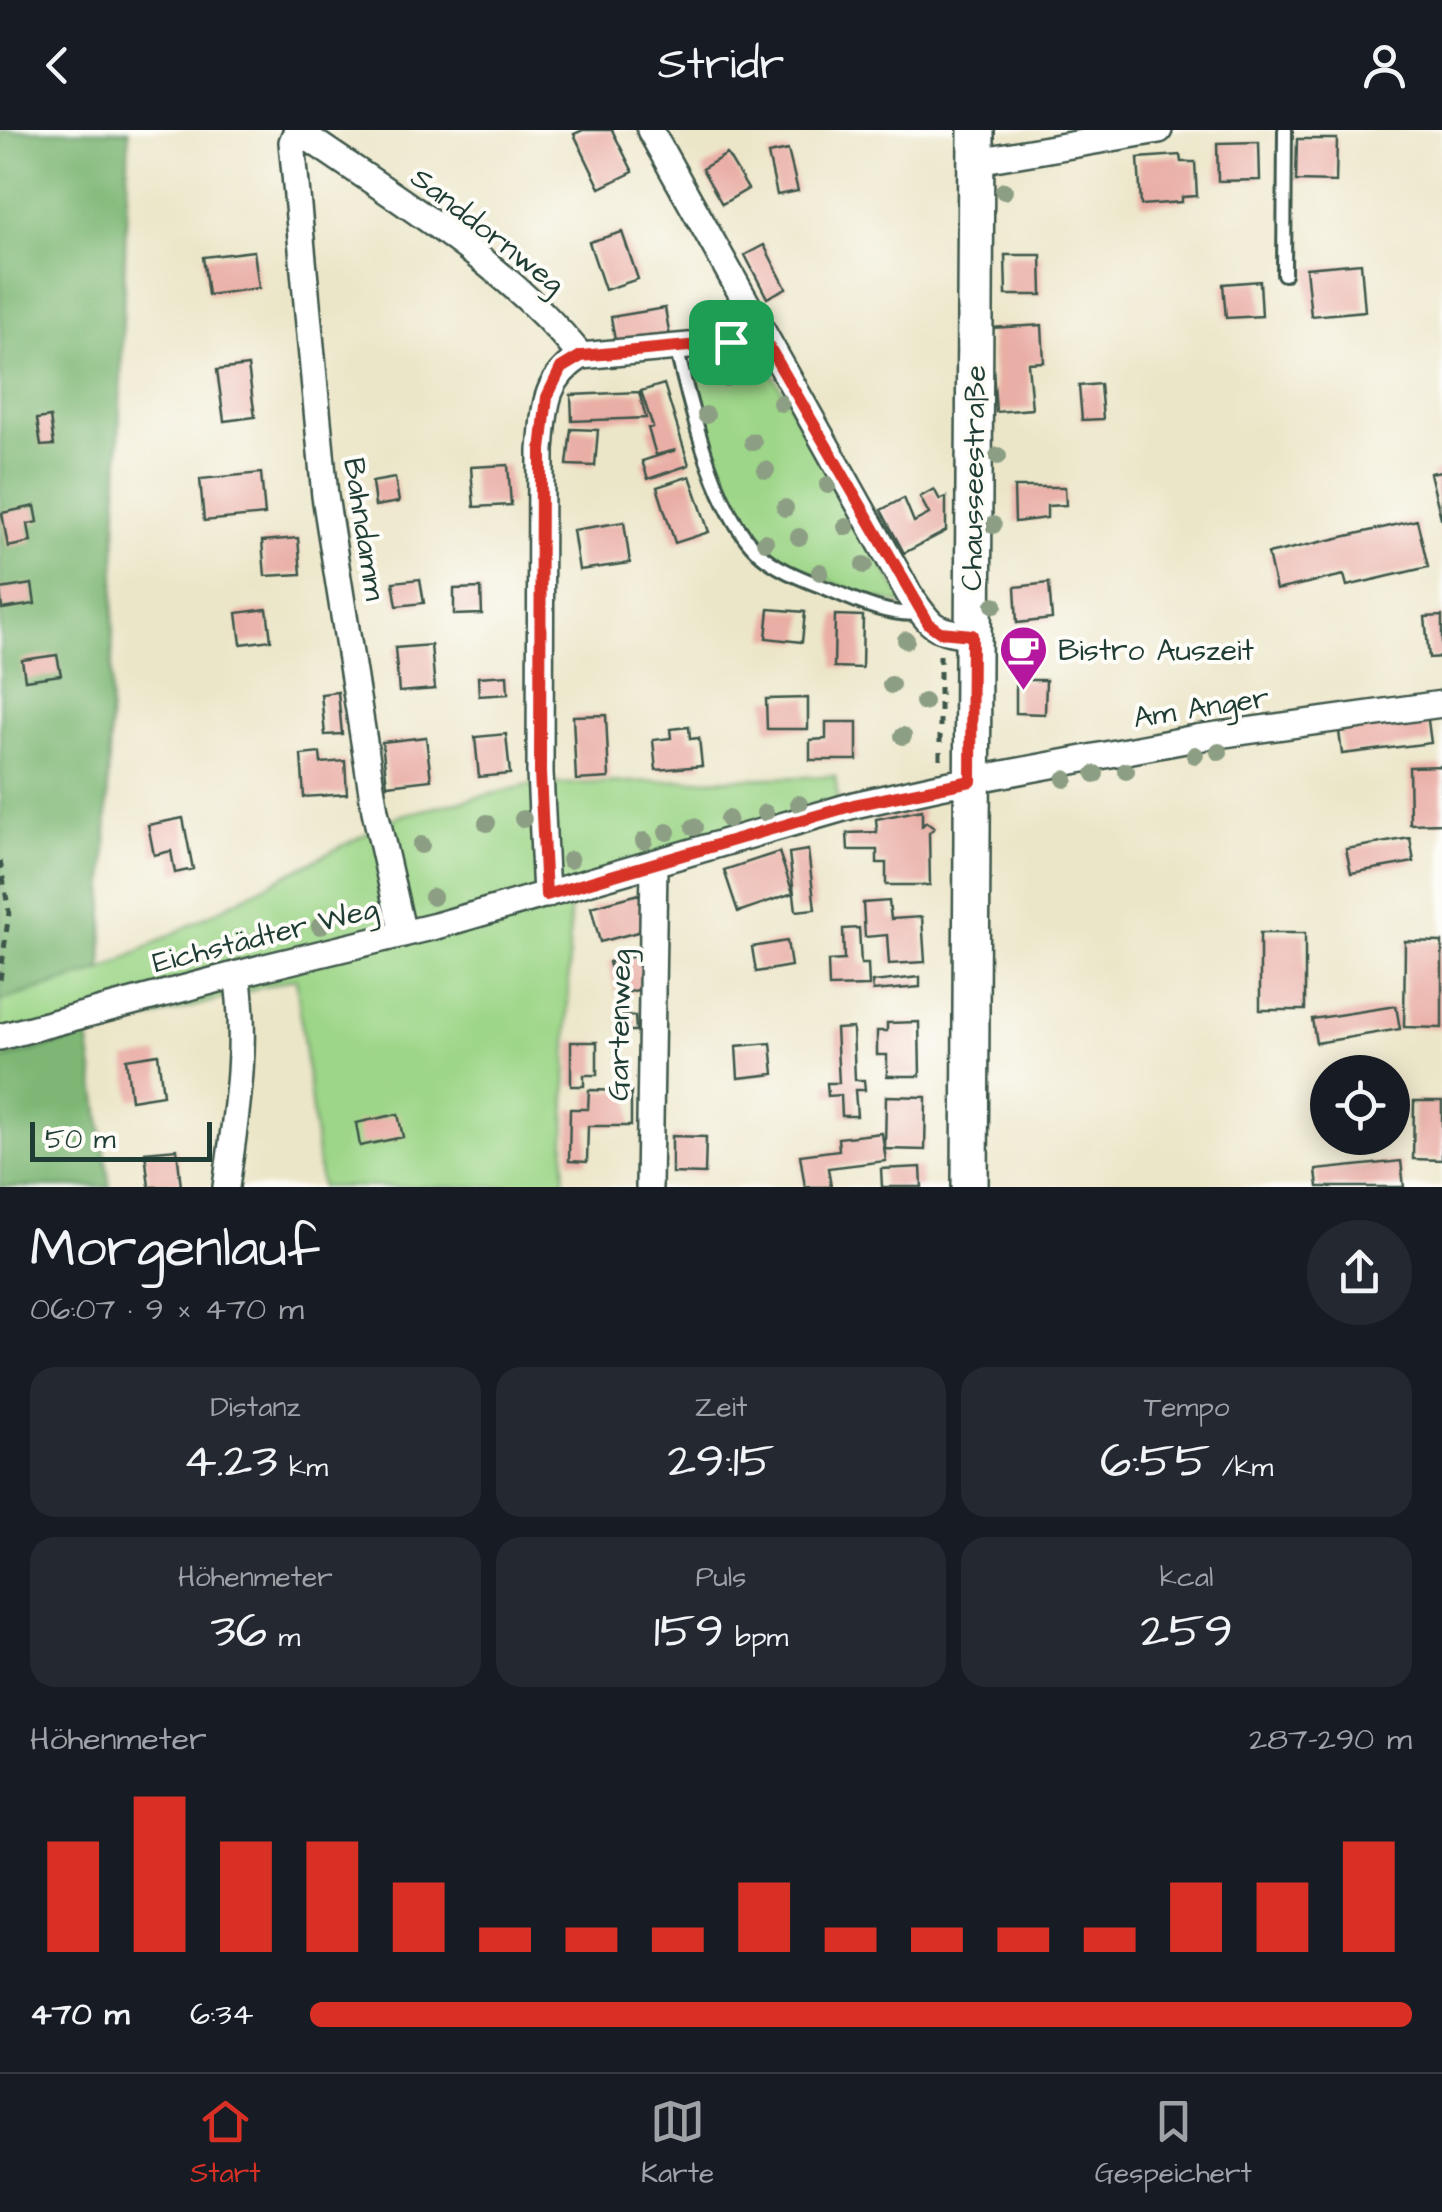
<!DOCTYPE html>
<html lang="de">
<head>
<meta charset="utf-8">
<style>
  body { margin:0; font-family:"Architects Daughter",sans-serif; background:#242831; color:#f1f3f6; height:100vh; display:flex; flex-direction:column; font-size:38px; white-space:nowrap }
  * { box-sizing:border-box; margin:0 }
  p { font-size:32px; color:#9ea1a6 }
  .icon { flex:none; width:55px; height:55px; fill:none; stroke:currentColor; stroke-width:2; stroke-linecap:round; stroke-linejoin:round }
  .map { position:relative; height:1057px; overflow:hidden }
  .panel { display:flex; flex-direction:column; background:#171b24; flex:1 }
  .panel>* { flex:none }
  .fabs { position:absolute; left:1310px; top:925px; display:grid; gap:20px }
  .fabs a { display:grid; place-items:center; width:100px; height:100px; border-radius:50%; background:#171b24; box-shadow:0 5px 25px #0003; font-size:50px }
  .scale { position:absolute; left:30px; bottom:25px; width:182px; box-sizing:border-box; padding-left:10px; border:5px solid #1f3d34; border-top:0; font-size:28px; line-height:35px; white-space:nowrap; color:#1f3d34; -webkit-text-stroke:8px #fdfcf7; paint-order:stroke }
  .pin { position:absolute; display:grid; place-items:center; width:85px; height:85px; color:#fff; margin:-42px; border-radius:20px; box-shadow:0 5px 15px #0006 }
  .round { display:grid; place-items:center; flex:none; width:105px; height:105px; border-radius:52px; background:#242831 }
  .head { display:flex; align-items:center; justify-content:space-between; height:170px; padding:0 30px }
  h1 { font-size:55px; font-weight:600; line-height:75px }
  .stats { display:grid; grid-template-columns:repeat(3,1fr); gap:15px; height:170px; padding:10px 30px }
  .stats div { display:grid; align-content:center; border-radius:25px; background:#242831; text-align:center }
  .stats b { font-size:50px; font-weight:600 }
  .stats small { font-size:28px; font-weight:400 }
  .stats p { font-size:28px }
  .chart { height:280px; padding:20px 30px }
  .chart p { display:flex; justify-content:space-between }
  .chart svg { width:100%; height:180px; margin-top:10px; stroke:#d93025; stroke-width:6 }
  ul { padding:0 30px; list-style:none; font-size:32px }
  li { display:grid; grid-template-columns:160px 120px 1fr; align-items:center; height:75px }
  li i { height:25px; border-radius:12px; background:#d93025 }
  header { display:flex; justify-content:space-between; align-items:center; height:130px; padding:0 30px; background:#171b24; font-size:45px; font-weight:600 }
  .tabs { display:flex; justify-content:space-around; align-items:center; height:140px; border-top:2px solid #363941; background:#171b24; font-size:28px; color:#9ea1a6 }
  .tabs a { display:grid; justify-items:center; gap:5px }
  .tabs .active { color:#d93025 }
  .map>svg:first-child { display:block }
</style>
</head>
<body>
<header><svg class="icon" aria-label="back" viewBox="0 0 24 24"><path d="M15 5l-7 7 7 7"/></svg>Stridr<svg class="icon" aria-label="person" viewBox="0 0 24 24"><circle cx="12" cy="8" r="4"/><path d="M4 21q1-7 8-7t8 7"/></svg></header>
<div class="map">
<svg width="1442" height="1057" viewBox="0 0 1442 1057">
  <rect width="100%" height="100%" fill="#fdfcf7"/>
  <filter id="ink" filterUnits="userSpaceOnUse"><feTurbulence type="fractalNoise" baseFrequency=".01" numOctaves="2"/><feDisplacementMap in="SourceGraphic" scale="20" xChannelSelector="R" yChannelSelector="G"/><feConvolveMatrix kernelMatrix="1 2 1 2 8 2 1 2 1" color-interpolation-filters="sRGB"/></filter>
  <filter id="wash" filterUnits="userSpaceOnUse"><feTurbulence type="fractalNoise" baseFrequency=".0048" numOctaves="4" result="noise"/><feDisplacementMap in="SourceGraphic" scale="40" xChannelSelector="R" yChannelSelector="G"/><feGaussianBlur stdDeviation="2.25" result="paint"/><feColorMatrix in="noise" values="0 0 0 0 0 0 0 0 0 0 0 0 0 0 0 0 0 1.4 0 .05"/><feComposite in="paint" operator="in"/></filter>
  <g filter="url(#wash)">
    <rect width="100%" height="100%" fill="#ece6c9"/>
    <path fill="#9dd688" stroke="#5e8a5e" stroke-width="2.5" d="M760,222L906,475L861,465L765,423L737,381L704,303L686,240Z
      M835,646L838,671L570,775L564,1057H321L296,848L0,930V871L103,840L402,685L530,655Z"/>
    <path fill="#7eb774" stroke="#4e7a54" stroke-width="2.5" d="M0,0L129,1L102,840L0,871Z
      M88,906L110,1057H0V930Z"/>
    <g id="blocks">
      <path fill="#e9aea6" d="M583,0H612L633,42L600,58L574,4Z
        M1297,9H1337L1336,52L1296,51Z
        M1259,12L1260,50L1218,51L1217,13Z
        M788,20L798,61L777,65L768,24Z
        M727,24L748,59L722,74L702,39Z
        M1180,25L1181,32H1195L1197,66L1182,67V72L1141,75L1138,28Z
        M622,102L638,149L605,160L589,112Z
        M764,115L786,158L767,168L745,125Z
        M254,121L259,158L208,165L203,127Z
        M1005,125H1041L1042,165H1006Z
        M1361,133L1365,181L1311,186L1306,138Z
        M1260,151L1262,186L1226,188L1223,154Z
        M665,178L670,207L616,216L611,187Z
        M1042,195L1044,232L1028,233L1032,279L996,282L990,198Z
        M248,236L255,287L224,291L217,240Z
        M664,254L689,335L648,349L642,331L676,320L656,325L648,298L653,297L641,261Z
        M1100,254L1103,289L1082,290L1079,256Z
        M639,262L646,288L572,291L571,265Z
        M50,287L54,315L41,316L37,289Z
        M571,299L598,300L595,336L567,335Z
        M508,335L511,375L474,377L471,337Z
        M1442,341V387L1441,388L1430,343Z
        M261,343L265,385L204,391L200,349Z
        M690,346L709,402L675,413L657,357Z
        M395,348L399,372L375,376L372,352Z
        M1014,357H1065L1066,375L1047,376V388L1015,392Z
        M934,359L940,370L946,367V401L904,423L881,380L904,368L914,392L929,384L920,367Z
        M35,376L38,392L28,394L31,412L8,417L2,383Z
        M1417,390L1428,437L1347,456L1344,445L1276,460L1268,424Z
        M624,392L630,433L579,440L573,400Z
        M298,408L301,444L265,446L262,411Z
        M420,449L424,473L397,476L393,452Z
        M1049,453L1052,489L1017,493L1015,457Z
        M32,454L35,474L2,479L0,459Z
        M481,458L482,484L454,485V459Z
        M267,479L271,510L241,514L237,483Z
        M769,479L805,482L802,512L766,508Z
        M835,485L863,486L862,538L834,537Z
        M1442,486V527L1429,528L1425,487Z
        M431,515L435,559L399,562L395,518Z
        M57,525L61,545L25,550L22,530Z
        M507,545L508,564L479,566L478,547Z
        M1016,550H1046L1045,584L1016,583Z
        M338,562L342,604L325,605L321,564Z
        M808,568V599H767L766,569Z
        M1427,583L1431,613L1342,624L1338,594Z
        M606,585L609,648L576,650L573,586Z
        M826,592H857V630H810V610L826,609Z
        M689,597L690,609L699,608L702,636L656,640L653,610L671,608L670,599Z
        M506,604L510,644L479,647L475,607Z
        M426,607L431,650L387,655L382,612Z
        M320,623L321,633L345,631L347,664L304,667L301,625Z
        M1442,636V693L1410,694L1409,637Z
        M922,680V696L926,692L934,698L929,703L930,755H886V733H877V720H848L847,703L877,702L876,689Z
        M183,688L193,739L175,743L171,721L154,725L148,695Z
        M1410,708L1414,732L1351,743L1346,719Z
        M808,720L815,779L796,781L789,723Z
        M779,722L793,763L738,782L724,740Z
        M639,764L649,799L600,812L591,777Z
        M889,771L891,789L922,787L925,832L889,834L887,805L865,807L863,773Z
        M859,798L861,834H868L869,856L829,857L828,831L844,830L843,799Z
        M1260,803H1305V880H1260Z
        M787,811L791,836L756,842L752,817Z
        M1405,811L1442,812V898L1404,897Z
        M645,824L642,859L616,865L609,832Z
        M920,847V857L873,861L872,852Z
        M1396,876L1400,899L1316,913L1312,889Z
        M635,886L636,901H621L620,887Z
        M919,892L920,946H887V925H877V901H887V893Z
        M853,898L855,950H864L865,960H855L857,986H842L841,965L828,966L827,953H839L836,899Z
        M571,912H597V945H584V956H571Z
        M771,913L774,944L738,948L736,916Z
        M158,924L163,965L131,970L126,929Z
        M589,960L631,961V996H588L587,1032L569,1031L570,979H588Z
        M886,966L926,967L925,1020L885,1019Z
        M1414,971H1442V1030L1413,1029Z
        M398,984L403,1007L360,1016L356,993Z
        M882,1003L886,1031L828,1038L831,1057H805L800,1025L839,1020L838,1008Z
        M672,1006L706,1007L705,1044L672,1043Z
        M177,1019L181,1057H149L145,1022Z
        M1401,1031L1404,1057H1318L1316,1040Z
        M921,1037L922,1057H882L881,1039Z"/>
    </g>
  </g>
  <g filter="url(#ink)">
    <use href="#blocks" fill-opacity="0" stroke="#3e564a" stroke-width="2.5"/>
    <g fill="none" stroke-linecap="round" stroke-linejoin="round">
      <defs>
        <path id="service" d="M1284,144L1285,0
          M676,217C691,277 713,379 758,422C778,441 809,451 833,461C860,473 893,487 922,483"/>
        <path id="minor" d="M650,0L909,464C931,496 932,501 971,505
          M977,31L1159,0
          M546,765L540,643L541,320C545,279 543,250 581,226
          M403,804L375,681L325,366L292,12L297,0C396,69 504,131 581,226L742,211L761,203
          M0,907L261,838L436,796L854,675L940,656L1196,608L1442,574
          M226,1057C236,986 248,915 237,844
          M649,1057L654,734"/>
        <path id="secondary" d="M970,1057L976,0"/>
      </defs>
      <use href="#service" stroke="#3e564a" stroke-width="18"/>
      <use href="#minor" stroke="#3e564a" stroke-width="30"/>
      <use href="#secondary" stroke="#3e564a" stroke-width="40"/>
      <path stroke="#3e564a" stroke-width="5" stroke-dasharray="8 8" stroke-linecap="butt" d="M940,525V634
        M0,731L9,782L0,850"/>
      <use href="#service" stroke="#fff" stroke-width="12"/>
      <use href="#minor" stroke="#fff" stroke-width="25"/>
      <use href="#secondary" stroke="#fff" stroke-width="35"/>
    </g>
    <g fill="#8c9e83">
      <circle cx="1004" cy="61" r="9"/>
      <circle cx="760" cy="238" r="9"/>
      <circle cx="726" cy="248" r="9"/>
      <circle cx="781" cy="273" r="9"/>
      <circle cx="706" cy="285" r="9"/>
      <circle cx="753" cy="312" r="9"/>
      <circle cx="998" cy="326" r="9"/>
      <circle cx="766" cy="340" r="9"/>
      <circle cx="828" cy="355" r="9"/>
      <circle cx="785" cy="378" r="9"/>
      <circle cx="993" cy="395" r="9"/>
      <circle cx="846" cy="397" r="9"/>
      <circle cx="799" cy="407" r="9"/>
      <circle cx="765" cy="412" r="9"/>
      <circle cx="864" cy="435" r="9"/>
      <circle cx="820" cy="442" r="9"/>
      <circle cx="994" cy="475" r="9"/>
      <circle cx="906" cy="510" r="9"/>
      <circle cx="891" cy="555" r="9"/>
      <circle cx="924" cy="572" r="9"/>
      <circle cx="903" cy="606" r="9"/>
      <circle cx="1219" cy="622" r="9"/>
      <circle cx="1195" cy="625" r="9"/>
      <circle cx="1126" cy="641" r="9"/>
      <circle cx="1095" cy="644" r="9"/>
      <circle cx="1065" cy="649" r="9"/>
      <circle cx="799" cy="674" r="9"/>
      <circle cx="765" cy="683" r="9"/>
      <circle cx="523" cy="689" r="9"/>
      <circle cx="728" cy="689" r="9"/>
      <circle cx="487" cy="693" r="9"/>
      <circle cx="694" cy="697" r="9"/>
      <circle cx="667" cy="702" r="9"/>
      <circle cx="644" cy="711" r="9"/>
      <circle cx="421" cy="715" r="9"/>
      <circle cx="570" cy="730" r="9"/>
      <circle cx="433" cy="767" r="9"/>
      <circle cx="320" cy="796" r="9"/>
      <circle cx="246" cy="812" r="9"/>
      <circle cx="192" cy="826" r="9"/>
    </g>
  </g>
  <g fill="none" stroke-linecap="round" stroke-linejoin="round" filter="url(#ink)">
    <defs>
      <path id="route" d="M761,203L929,494L940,502L972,505L971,651L854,675L546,765L540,643L541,320L547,267L561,238L581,226L742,211Z"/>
    </defs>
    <use href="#route" stroke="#fff" stroke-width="20"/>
    <use href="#route" stroke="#d93025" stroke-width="12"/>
  </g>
  <defs>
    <symbol id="cafe-pin" viewBox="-11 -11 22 30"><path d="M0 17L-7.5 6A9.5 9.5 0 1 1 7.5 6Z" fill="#b5179e" stroke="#fdfcf7"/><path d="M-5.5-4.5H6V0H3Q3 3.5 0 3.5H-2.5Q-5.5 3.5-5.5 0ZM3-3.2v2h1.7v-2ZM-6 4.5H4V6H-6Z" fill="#fff"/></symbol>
  </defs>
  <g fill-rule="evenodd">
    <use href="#cafe-pin" x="996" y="492" width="55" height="75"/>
  </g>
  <g text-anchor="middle" stroke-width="8" stroke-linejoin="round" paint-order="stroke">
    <g font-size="30" fill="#1f3d34" stroke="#fdfcf7">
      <text transform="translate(488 100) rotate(38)" y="10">Sanddornweg</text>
      <text transform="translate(973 348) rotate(-89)" y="10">Chausseestraße</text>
      <text transform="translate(365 399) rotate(81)" y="10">Bahndamm</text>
      <text transform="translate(1201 577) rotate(-9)" y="10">Am Anger</text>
      <text transform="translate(265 805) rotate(-14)" y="10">Eichstädter Weg</text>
      <text transform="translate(619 895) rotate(-89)" y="10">Gartenweg</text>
    </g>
    <g font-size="30" fill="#1f3d34" stroke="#fdfcf7" text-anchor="start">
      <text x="1058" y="530">Bistro Auszeit</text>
    </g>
  </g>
</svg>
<div class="fabs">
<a><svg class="icon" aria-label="locate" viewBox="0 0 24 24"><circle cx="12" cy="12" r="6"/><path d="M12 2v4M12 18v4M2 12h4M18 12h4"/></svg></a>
</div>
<div class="scale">50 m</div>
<div class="pin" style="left:731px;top:212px;background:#1e9e55"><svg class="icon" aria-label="arrive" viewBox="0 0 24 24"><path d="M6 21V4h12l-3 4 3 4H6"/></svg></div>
</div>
<section class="panel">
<div class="head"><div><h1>Morgenlauf</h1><p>06:07 · 9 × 470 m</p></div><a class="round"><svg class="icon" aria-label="share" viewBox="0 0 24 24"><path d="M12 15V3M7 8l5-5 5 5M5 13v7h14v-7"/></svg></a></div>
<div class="stats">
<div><p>Distanz</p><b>4.23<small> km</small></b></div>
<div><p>Zeit</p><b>29:15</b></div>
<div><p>Tempo</p><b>6:55<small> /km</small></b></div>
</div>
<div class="stats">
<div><p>Höhenmeter</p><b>36<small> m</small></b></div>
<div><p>Puls</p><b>159<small> bpm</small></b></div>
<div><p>kcal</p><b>259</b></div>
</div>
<div class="chart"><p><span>Höhenmeter</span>287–290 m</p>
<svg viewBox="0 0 160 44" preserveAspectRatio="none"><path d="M5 44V17M15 44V6M25 44V17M35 44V17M45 44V27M55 44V38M65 44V38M75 44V38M85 44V27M95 44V38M105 44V38M115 44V38M125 44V38M135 44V27M145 44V27M155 44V17"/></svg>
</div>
<ul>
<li><b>470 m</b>6:34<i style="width:100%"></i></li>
</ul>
</section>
<nav class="tabs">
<a class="active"><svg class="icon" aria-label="home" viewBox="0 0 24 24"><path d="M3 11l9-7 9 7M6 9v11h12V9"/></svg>Start</a>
<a><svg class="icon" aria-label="map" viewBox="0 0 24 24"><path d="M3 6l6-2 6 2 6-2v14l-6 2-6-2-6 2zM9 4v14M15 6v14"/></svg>Karte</a>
<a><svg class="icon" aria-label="saved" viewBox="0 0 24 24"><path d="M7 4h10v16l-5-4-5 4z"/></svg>Gespeichert</a>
</nav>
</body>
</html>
